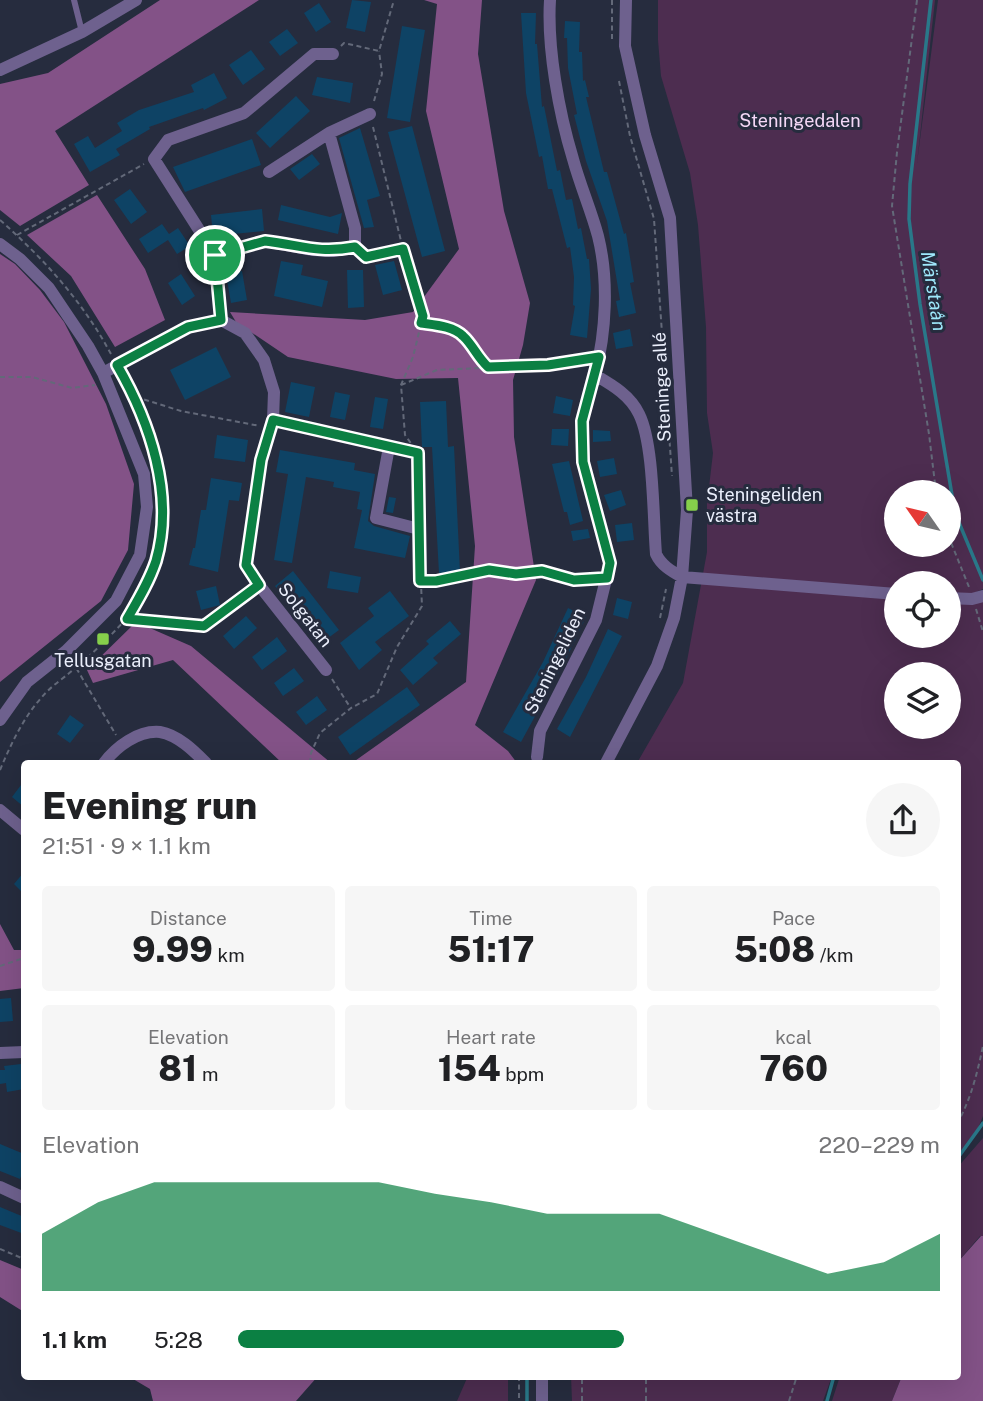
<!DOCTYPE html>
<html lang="en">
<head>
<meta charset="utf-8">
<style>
  body { margin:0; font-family:"Public Sans",sans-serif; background:#f6f6f6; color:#202124; height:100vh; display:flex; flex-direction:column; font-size:26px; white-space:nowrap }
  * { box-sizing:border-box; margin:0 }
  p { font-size:23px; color:#757577 }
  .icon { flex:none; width:38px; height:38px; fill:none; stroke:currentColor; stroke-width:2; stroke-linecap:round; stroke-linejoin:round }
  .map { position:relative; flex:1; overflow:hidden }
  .panel { position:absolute; left:21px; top:760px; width:940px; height:620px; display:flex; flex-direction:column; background:#fff; border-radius:7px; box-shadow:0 7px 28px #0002 }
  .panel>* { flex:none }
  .needle { width:46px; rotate:304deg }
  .controls { position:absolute; left:884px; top:480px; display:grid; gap:14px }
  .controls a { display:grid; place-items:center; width:77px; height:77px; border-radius:50%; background:#fff; box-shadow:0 7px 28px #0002; font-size:35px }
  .pin { position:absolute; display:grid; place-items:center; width:60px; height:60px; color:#fff; margin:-30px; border:4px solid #fff; border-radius:50%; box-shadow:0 2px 7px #0007 }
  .round { display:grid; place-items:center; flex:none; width:74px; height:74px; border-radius:37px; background:#f6f6f6 }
  .headline { display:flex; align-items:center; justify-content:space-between; height:119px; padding:0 21px }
  h1 { font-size:38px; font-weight:800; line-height:52px }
  .metrics { display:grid; grid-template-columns:repeat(3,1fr); gap:10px; height:119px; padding:7px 21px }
  .metrics div { display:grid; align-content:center; border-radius:7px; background:#f6f6f6; text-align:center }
  .metrics b { font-size:35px; font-weight:800 }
  .metrics small { font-size:19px; font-weight:400 }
  .metrics p { font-size:19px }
  .chart { height:196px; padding:14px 21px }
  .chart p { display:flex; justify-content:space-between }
  .chart svg { width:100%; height:126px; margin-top:7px; fill:#0b8043; opacity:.7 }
  ul { padding:0 21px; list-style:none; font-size:23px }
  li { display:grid; grid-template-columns:112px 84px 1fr; align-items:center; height:52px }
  li i { height:18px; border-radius:9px; background:#0b8043 }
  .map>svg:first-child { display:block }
</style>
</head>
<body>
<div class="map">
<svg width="983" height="1401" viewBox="0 0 983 1401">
  <rect width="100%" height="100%" fill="#262c3e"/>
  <path fill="#4d2d50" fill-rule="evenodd" d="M658,0H935L917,163L938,0H983V589L974,593L983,602V1116L976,1133L957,1156V763H637L683,683L707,552V504L713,453L707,413L706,327L698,225L690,173L661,76L658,40ZM896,492H948V544H896ZM896,583H948V635H896ZM896,674H948V726H896Z
    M983,1138V1236H980L957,1263V1168Z
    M468,1376H508V1401H457Z
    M571,1376H832L823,1401H572Z
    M840,1376H902L892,1401H832Z"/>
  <path fill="#835287" d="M160,0H259L55,131L89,185L20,226L0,210V84L48,73Z
    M424,0H482L478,54L504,211L530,303L523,345L513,380L514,437L536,580L475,725L508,751L517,763H352L466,682L475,546L458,378L396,379L288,357L236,322L230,312L365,320L413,312L459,249L426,111L437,4Z
    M97,195L145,269L165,320L115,347L71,276L27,235Z
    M0,254L15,264L40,290L64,322L106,404L134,484L128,550L101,601L0,682Z
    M136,622L191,646L331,763H282L173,660L93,683L87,670Z
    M0,924L14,950H24V988L0,991Z
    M981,1236H983V1401H892L902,1376H957V1263Z
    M0,1260L24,1270V1312L0,1297Z
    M128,1376H318L296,1401H153L150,1389Z"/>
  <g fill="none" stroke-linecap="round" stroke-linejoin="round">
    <path stroke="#297889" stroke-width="3.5" d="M931,0L910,184L909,219L920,304L955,513L983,580
      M957,1159L983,1123
      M527,1401V1376
      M827,1401L834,1376"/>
  </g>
  <path fill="#0e4365" d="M352,0L371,2L365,32L346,28Z
    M319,3L331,22L316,32L304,13Z
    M521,13H536L535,44H537L542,107L544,106L557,171L560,170L566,200L572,199L578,229L581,228L587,259H589L591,289L587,338L570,335L575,306L573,305L574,277L570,247L567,248L552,189H548L542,156L539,157L526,93Z
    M565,21L580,22L579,52H582L583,81L585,80L589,97H586L604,172H607L624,234L626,233L634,282L630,283L636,313L619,317L616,301L620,300L607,221L586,161L574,115L577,114L568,68L567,38H564Z
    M402,26L425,30L410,122L387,118Z
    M287,29L298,43L280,56L269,42Z
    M251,50L265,69L243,85L229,65Z
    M214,73L227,98L204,110L203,108L149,127L150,129L116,149L120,155L90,172L74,144L88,136L95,148L122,131L117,123L139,110L194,92L191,85Z
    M317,77L353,83L350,103L312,95Z
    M296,96L310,111L270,148L256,133Z
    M412,126L445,251L422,257L388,132Z
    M360,128L380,196L367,200L374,227L364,228L339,138Z
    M252,139L261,165L185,192L173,167Z
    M312,154L320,164L299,180L290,169Z
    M130,189L147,212L131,224L114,200Z
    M281,205L330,217L342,213L338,234L278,220Z
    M262,209L264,231L213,236L211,215Z
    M162,224L169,234L178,228L190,246L177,254L168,240L148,253L139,239Z
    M281,261L303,265L301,275L328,281L322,307L274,296Z
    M394,261L402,290L383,295L375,265Z
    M347,270H363L364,307L348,308Z
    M242,271L247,300L231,303L226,274Z
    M181,274L195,296L182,305L168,283Z
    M630,329L633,346L616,349L613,333Z
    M216,347L231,377L185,400L170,370Z
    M291,382L315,387L309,417L285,412Z
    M335,392L350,395L345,420L330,417Z
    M556,396L573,400L570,416L553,413Z
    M375,397L388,399L383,429L370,427Z
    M446,401L448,447L454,446L460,572L439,573L432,447H422L420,402Z
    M552,429H569L568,446L551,445Z
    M593,430L610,431L611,441L593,442Z
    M217,435L248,440L245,462L214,458Z
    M280,450L355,463L354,470L375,474L368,521L374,526L410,536L405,558L354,548L362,510L357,509L360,492L333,487L334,482L306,477L292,563L274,560L288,474L276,472Z
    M614,458L617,474L600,477L597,461Z
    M569,461L583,521L570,525L567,512H564L552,464Z
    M211,478L242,483L239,501L229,500L218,572L189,565L193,548H195L201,510H206Z
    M621,490L626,505L610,511L604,495Z
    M389,497L396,498L393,513L386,512Z
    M632,523L634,540L617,542L615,525Z
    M588,529L590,538L573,541L571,531Z
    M293,571L339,630L320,644L275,586Z
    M330,571L361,577L358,593L327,588Z
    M216,586L220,605L201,610L196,591Z
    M390,591L409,616L375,642L382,650L359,670L340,643L374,616L368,608Z
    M617,598L632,602L628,619L613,615Z
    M568,608L586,617L564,663L521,742L503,732L543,662Z
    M246,616L257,628L234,649L223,636Z
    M450,621L461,634L433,658L438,663L413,685L400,670L429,644L426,641Z
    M608,629L622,636L570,737L557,729L586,677Z
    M277,637L287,651L262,670L252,657Z
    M294,668L304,681L283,696L274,683Z
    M407,687L420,705L350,755L338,737Z
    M317,696L327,710L306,725L296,712Z
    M70,715L84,725L70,743L57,734Z
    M24,781V807L12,797Z
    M24,872V894L14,884Z
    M11,998L13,1021L0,1022V999Z
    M21,1064V1068H24V1089L7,1092L6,1083L0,1084V1070H5L4,1066Z
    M0,1144L24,1154V1168L20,1179L0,1171Z
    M0,1207L24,1217V1234L0,1225Z"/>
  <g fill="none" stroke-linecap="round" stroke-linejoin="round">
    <path stroke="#636979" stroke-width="2" stroke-dasharray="5 3.5" stroke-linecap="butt" d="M612,0V41
      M917,0L897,152L892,206L929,434L936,492
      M341,46L344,43L379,51L394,0
      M619,81L630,136L654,219L672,476
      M374,101L382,74L379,51
      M373,127L403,249L423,316L413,357L401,385L405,435L418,453L419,517
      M0,220C45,260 84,303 112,356
      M17,235L144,164
      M364,254L366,257L402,249
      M423,323C437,325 455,327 466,339C473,348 477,358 487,366
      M0,377H32L72,388L95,385
      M401,385L437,370L548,365L584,359
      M136,397L181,411L260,426
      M402,449L417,452
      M948,535L969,587
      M422,581H436L489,570L516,574L542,571L574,580L592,579
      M976,609L983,632
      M660,618L666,589
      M128,619L204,626L250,592
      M72,661L116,735
      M332,679L350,707
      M310,763L311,753L320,733L351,708L377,694L397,647L422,606L419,540
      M0,770C11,744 23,718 42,697C51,686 64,678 74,669C92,654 109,638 124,621C135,610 143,594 148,580C174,513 158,437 123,376
      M0,966L24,958
      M957,1124C971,1099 977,1074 983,1046
      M0,1249L24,1259
      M519,1376V1401
      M582,1401V1376
      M646,1401V1376
      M789,1401L797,1376"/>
    <path stroke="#6e618e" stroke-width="6" d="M74,0L82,32"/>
    <path stroke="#6e618e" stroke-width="12" d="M550,0C547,48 559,113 573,159C580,185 591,210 598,236C609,280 606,332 595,375
      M0,70L82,32L136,0
      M269,172L329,133L370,114
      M0,244L20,259L49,288L88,346L103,373L144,474L147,507L140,555L116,601L66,651L27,682L0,720
      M215,255L265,241L313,250L333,251L355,247V228L329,133
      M221,320L215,255L154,159L168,140L244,113L314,54H333
      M103,373L188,327L221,320L245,333L264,360L274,392L273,420L261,460L246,565L259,585L326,670
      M273,420L389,447L376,518L419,529
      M948,598L972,599L983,596
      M537,757L540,731L596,620L610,563L583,462L582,421L595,375C612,385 630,395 639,414C654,444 653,518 656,554C661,565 671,571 682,577L896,594
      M104,763C116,747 138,730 160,732C178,735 194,751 206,763
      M606,763L657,666L674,618L682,577L687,510L670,218L645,135L625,46L626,0
      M0,810L24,830
      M0,1053L24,1052
      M0,1187L24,1198
      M542,1401V1376"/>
  </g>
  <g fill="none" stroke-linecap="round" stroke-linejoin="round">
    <defs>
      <path id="route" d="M265,241C301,245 318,254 355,247L366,257L403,249L423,316L421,323C435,325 453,326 463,336C473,345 477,357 488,367L548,365L599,357L582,421L583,462L610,563L607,578L574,580L542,571L516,574L489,570L436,581H420L418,453L273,420L261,460L246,565L259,585L204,626L127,619C138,600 149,582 156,561C175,495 150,422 117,365L188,327L221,320L215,255Z"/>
    </defs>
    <use href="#route" stroke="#fff" stroke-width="14"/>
    <use href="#route" stroke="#0b8043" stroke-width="9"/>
  </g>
  <g fill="#86cf4b" stroke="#262c3e" stroke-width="2.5">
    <rect x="685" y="498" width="14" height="14" rx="3.5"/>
    <rect x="96" y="632" width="14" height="14" rx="3.5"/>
  </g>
  <g text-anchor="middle" stroke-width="6" stroke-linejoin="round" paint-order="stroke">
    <g font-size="18" fill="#f4d7f6" stroke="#262c3e">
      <text x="800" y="127">Steningedalen</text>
    </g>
    <g font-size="18" fill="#eaeefb" stroke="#262c3e">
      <text transform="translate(662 387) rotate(-93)" y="6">Steninge allé</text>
      <text transform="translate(305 615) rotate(52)" y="6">Solgatan</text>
      <text transform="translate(555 661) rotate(-64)" y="6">Steningeliden</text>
    </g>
    <g font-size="18" fill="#eaeefb" stroke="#262c3e" text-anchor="start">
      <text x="706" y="501">Steningeliden<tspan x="706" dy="21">västra</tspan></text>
      <text x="103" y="667" text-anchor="middle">Tellusgatan</text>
    </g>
    <g font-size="19" font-style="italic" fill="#9ee8fb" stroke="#262c3e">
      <text transform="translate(934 291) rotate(81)" y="7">Märstaån</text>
    </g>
  </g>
</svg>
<div class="controls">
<a><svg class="needle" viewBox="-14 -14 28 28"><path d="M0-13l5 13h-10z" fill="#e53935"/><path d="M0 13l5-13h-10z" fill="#757577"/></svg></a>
<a><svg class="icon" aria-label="locate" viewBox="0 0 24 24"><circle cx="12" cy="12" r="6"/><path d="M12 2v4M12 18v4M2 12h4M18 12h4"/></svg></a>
<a><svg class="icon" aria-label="layers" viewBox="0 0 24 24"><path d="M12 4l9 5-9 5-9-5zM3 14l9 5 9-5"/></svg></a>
</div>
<div class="pin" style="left:215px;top:255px;background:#1e9e55"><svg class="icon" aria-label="arrive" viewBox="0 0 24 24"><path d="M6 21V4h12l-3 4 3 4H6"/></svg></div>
<section class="panel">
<div class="headline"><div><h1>Evening run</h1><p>21:51 · 9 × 1.1 km</p></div><a class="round"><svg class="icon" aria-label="share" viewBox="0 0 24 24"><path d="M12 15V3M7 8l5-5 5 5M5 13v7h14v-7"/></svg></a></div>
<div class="metrics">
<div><p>Distance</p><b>9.99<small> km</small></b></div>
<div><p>Time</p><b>51:17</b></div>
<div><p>Pace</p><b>5:08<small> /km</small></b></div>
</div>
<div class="metrics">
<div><p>Elevation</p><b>81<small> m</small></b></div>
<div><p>Heart rate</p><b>154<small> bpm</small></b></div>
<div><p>kcal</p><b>760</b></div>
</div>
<div class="chart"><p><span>Elevation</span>220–229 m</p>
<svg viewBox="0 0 160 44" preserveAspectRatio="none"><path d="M0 44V24L10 13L20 6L30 6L40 6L50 6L60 6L70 10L80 13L90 17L100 17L110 17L120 24L130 31L140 38L150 34L160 24V44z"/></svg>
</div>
<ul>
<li><b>1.1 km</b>5:28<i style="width:55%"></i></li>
</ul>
</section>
</div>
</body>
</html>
